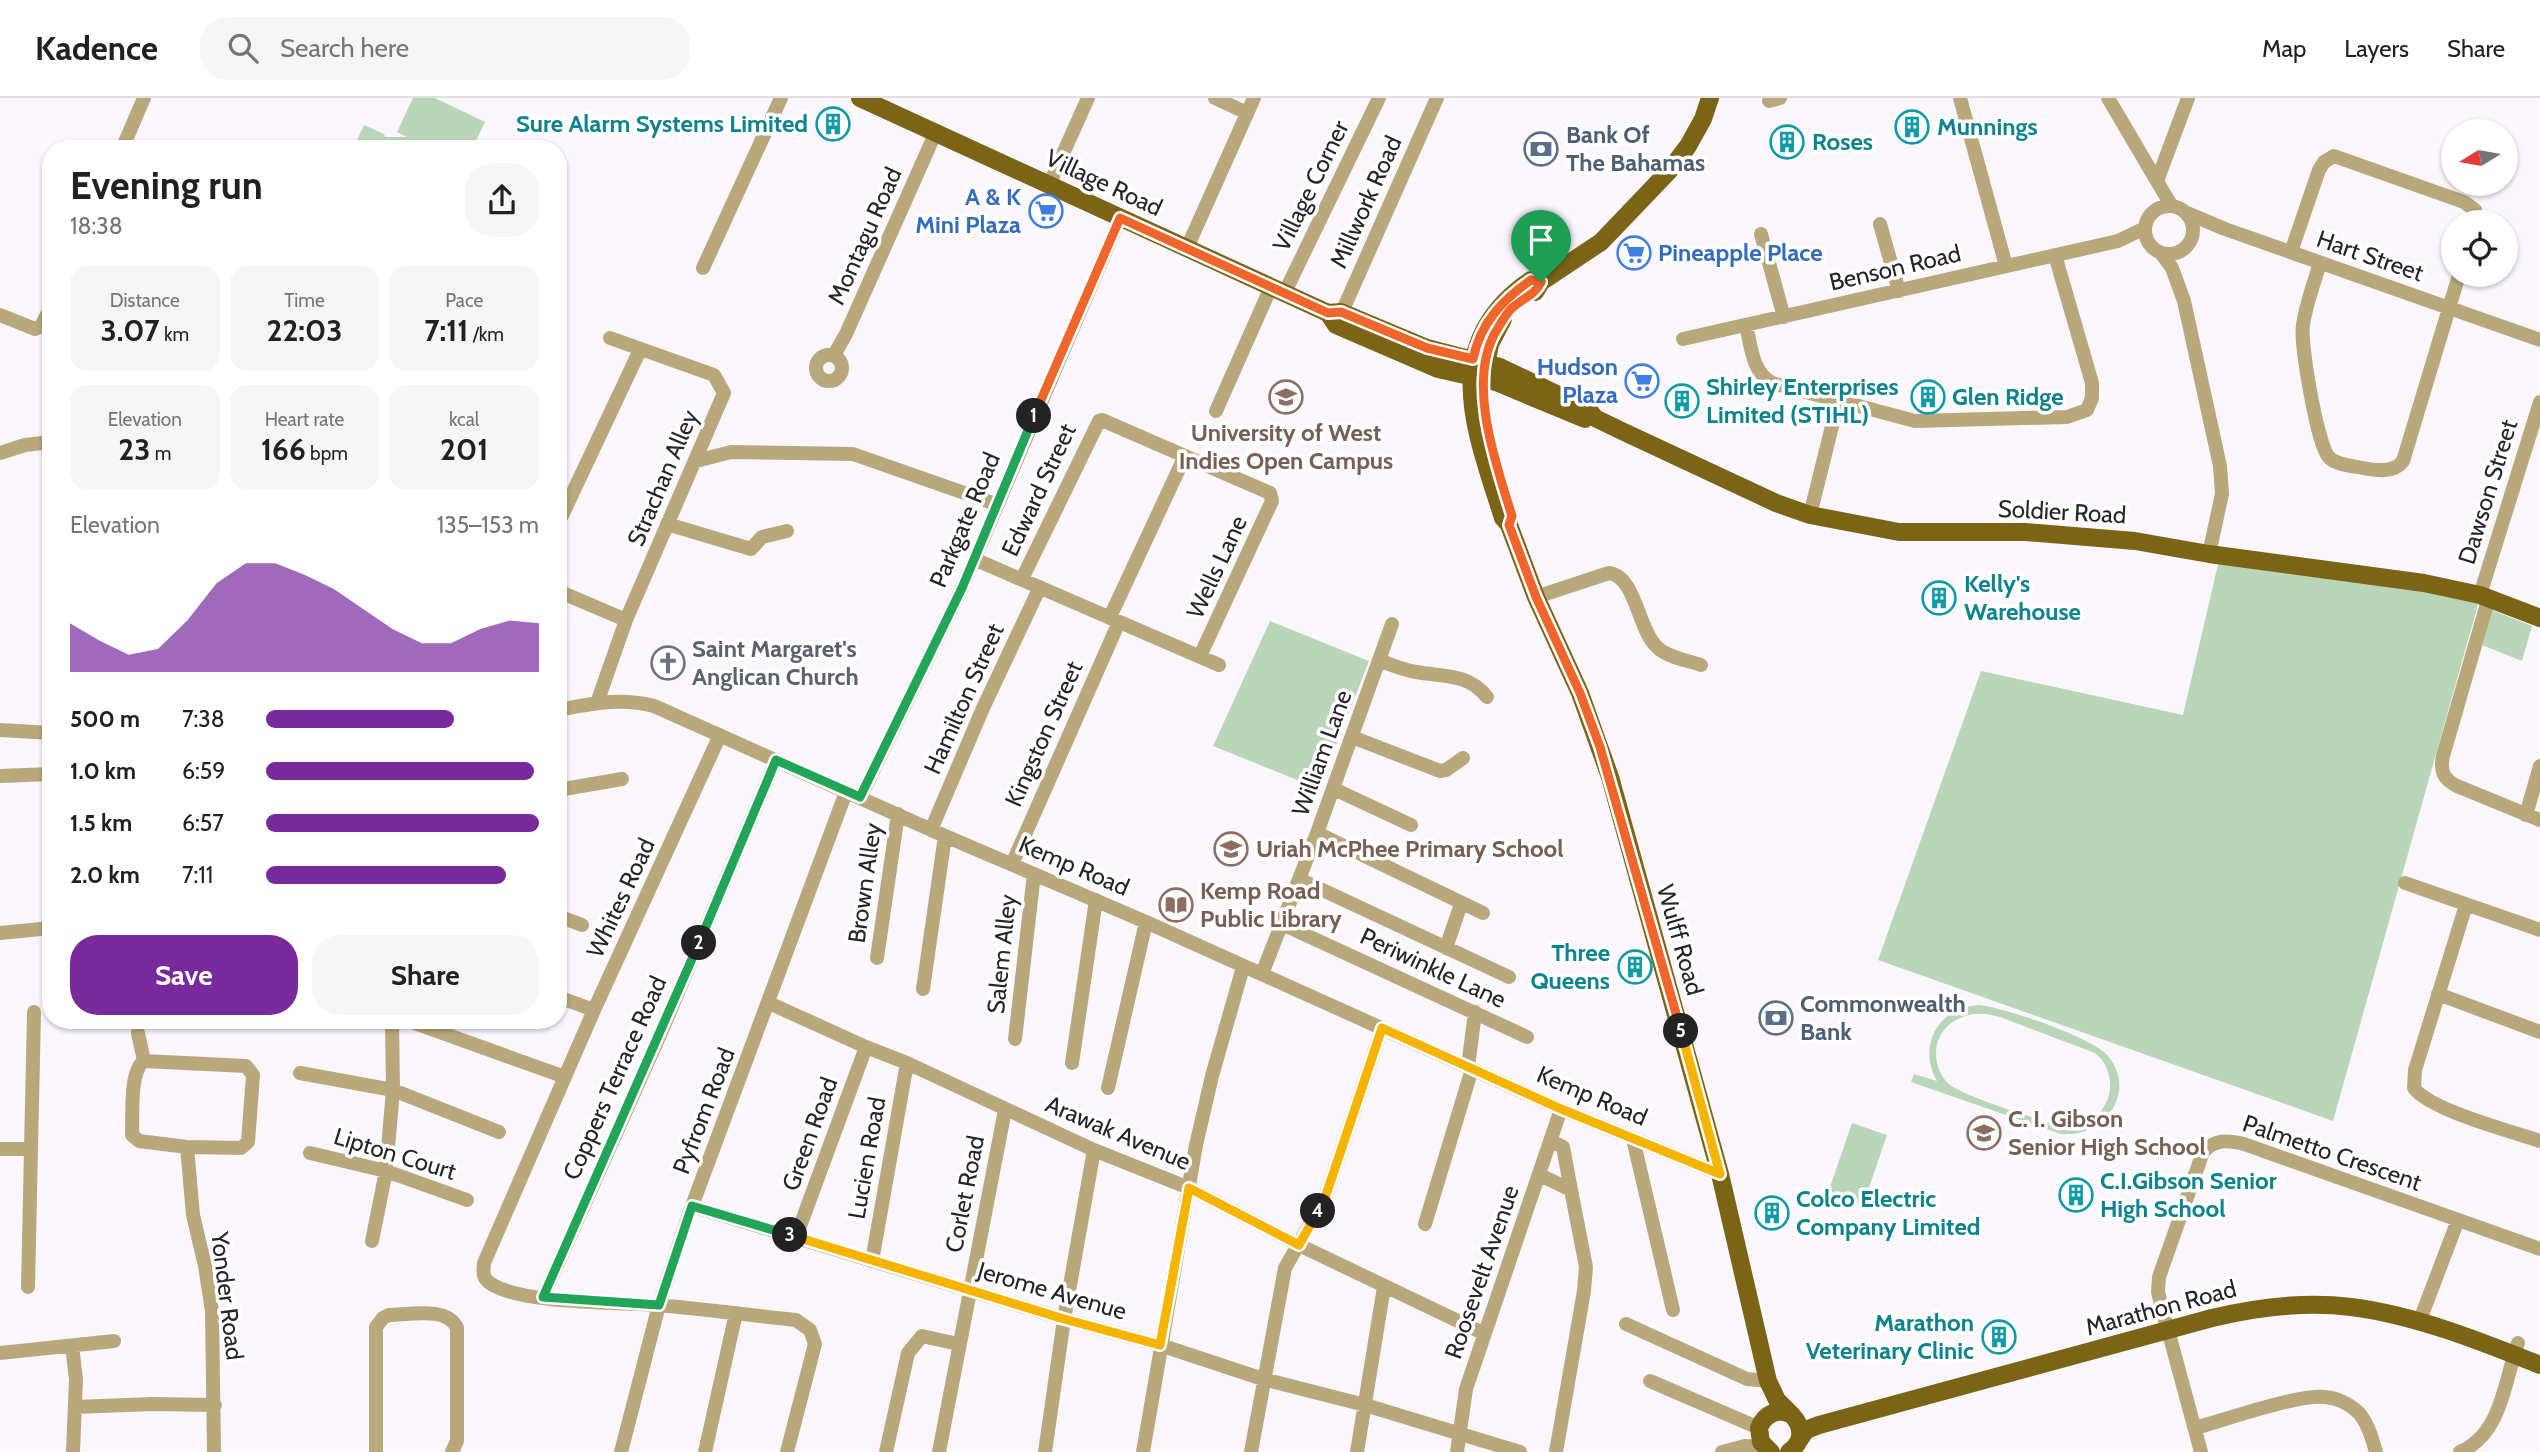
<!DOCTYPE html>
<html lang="en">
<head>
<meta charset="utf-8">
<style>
  body { margin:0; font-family:Cabin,sans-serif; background:#f6f6f6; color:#202124; height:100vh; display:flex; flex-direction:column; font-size:26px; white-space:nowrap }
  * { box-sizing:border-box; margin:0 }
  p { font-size:23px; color:#757577 }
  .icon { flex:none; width:38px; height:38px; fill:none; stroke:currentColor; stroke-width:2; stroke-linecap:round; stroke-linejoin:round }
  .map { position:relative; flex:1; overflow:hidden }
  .panel { position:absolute; left:42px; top:42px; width:525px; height:889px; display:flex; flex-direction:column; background:#fff; border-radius:28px; box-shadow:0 2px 5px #0004 }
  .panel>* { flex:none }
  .needle { width:46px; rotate:259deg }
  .tools { position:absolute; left:2441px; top:21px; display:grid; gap:14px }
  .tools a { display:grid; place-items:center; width:77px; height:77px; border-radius:50%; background:#fff; box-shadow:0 2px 5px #0004; font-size:35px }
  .pin { position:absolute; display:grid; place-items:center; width:60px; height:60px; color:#fff; margin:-72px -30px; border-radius:50% 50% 50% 0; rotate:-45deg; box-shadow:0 0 7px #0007 }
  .pin .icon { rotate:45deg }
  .km { position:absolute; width:35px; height:35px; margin:-18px; border-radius:50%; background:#222; color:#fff; font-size:19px; line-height:35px; text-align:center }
  .round { display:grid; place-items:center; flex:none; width:74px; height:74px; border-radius:28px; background:#f6f6f6 }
  .overview { display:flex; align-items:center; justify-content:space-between; height:119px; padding:0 28px }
  h1 { font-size:38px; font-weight:800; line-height:52px }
  .metrics { display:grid; grid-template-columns:repeat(3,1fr); gap:10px; height:119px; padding:7px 28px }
  .metrics div { display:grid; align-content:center; border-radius:18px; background:#f6f6f6; text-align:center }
  .metrics b { font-size:30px; font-weight:800 }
  .metrics small { font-size:19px; font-weight:400 }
  .metrics p { font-size:19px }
  .chart { height:196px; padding:14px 28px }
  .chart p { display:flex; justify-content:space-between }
  .chart svg { width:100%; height:126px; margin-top:7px; fill:#782a9c; opacity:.7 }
  .action { display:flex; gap:14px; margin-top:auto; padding:14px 28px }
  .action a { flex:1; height:80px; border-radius:28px; background:#782a9c; color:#fff; font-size:28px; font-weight:800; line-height:80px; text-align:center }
  .action a+a { background:#f6f6f6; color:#202124 }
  ul { padding:0 28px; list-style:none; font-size:23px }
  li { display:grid; grid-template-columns:112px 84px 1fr; align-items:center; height:52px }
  li i { height:18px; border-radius:9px; background:#782a9c }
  header { display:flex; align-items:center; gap:42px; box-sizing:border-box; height:98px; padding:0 35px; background:#fff; border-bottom:2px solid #e0e0e0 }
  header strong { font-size:33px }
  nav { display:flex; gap:38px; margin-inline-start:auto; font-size:24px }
  .search { width:490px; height:63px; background:#f6f6f6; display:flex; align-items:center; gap:18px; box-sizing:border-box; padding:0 24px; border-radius:28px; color:#757577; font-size:26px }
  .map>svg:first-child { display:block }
</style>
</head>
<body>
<header>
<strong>Kadence</strong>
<div class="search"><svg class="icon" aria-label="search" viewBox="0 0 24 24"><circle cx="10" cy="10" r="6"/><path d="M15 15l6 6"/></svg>Search here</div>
<nav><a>Map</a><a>Layers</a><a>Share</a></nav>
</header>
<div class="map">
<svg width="2540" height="1354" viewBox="0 0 2540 1354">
  <rect width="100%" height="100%" fill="#fcf7ff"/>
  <path fill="#bad6b8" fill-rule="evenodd" d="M413,0H435L485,24L472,51H353L364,27L384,36L385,39H407L397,34Z
    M2219,462L2416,491L2479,503L2333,1023L1878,862L1981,573L2183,617Z
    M2492,512L2532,528L2522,563L2482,547Z
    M1270,523L1369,563L1319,691L1213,648Z
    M1979,907C2003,909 2094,940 2108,958C2138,994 2104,1040 2061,1036L1911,984L1914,976L1937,983C1917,948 1938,909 1979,907ZM1972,916H1986L2000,919L2095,955C2120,975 2113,1016 2082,1026C2071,1030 2060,1028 2049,1025C2027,1017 1965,999 1949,986C1938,976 1934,960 1937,946C1942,929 1955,920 1972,916Z
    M1852,1025L1887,1037L1863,1107L1828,1095Z"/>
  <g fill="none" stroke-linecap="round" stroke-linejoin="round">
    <path stroke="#b8a87b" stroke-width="14" d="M1215,0L1247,15
      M1960,0L2006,168
      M2108,0L2171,107
      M1769,3L1780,0
      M122,51L144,0
      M2157,83L2188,0
      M1049,87L1088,0
      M2145 132a24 24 0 1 1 48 0a24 24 0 1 1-48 0Z
      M2187,115L2225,131L2540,242
      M1880,126L1899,193
      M1761,136L1784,219
      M1187,150L1254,0
      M2291,154L2319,72L2324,64L2334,58L2464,104L2475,112V124
      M2161,155L2172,170L2184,203L2220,368L2222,396L2209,456
      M2320,165C2314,185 2306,206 2303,227C2300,245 2317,344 2328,358C2334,367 2353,368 2363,370C2377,373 2394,375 2403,363L2459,177
      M703,170L781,0
      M1284,196L1379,0
      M0,217L35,231L41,228L51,209
      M1338,223L1437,0
      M1746,227C1751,248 1752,274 1772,285L1915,323L2067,319L2087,312L2092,300V285L2055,157
      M1683,241L2118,143L2145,130
      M816 270a13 13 0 1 1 26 0a13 13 0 1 1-26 0Z
      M834,257L846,236L935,36
      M1216,313L1271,189
      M0,355L25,347L51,344
      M696,363L731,354L853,356L996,406
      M1810,417L1838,304
      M558,426L640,252
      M667,426L751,451L762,439L787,433
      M974,461L1219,567
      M1022,481L1099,323L1102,322L1270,395L1272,403L1200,558
      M558,493L626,522
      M2480,497L2540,304
      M1536,499L1609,475C1635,478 1638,529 1655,547C1665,559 1687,562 1701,567
      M2489,499L2443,658C2440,673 2443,681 2457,688L2540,722
      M1110,519L1185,358
      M1379,562C1391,567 1404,572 1416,574C1444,579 1468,575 1487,599
      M597,605L626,522L724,295L714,277L610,240
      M558,612C591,606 621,599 654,608L945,738L1146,824L1561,1011L1720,1076
      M0,632L51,635
      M720,637L594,912L484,1165C483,1175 482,1181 493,1187C526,1206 616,1204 657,1207C703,1211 749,1217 796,1222L810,1232L815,1246L787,1354
      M1352,639L1440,673L1446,672L1463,660
      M0,678L51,676
      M1334,691L1411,727
      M558,692L622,681
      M860,700L962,490L1120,120
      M2526,717L2540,668
      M931,732L983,610L1040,489
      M1317,735L1483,815
      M1012,766L1119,524
      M1299,781L1509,879
      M2405,785L2540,832
      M2466,807L2415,972L2414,990C2430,1012 2510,1033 2540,1043
      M558,818L582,827
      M1282,826L1527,939
      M0,835L51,830
      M1446,850L1461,806
      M877,860L898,716
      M1262,876L1317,735L1392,526
      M923,891L945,738
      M2438,896L2540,934
      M558,899L594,912
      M769,905L866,949L907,965L1094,1052L1189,1090L1299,1147L1483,1235
      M406,922L565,979
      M138,935L144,963
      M1015,941L1034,776
      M144,963L246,968L253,977L248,1044L241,1050L187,1049L139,1043L132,1037C133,1018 129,974 144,963Z
      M1072,965L1096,802
      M1468,969L1475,914
      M300,975L393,992L499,1034
      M1108,990L1146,824
      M1633,1041L1673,1212
      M1551,1043L1563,1049L1571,1092
      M187,1049L193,1117L205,1168L212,1213L214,1354
      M0,1051H30
      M310,1055L386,1073L467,1102
      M1540,1077L1571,1092L1586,1169L1584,1193L1556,1354
      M692,1108L1064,1221L1160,1247L1263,1281L1365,1307L1520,1354
      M1425,1126L1472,971
      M796,1139L866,949
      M372,1143L386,1073L393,992L392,922
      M872,1163L907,965
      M28,1189L34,914
      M543,1199L660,937L776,662
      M2423,1214L2458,1122
      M1626,1226L1747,1281L1768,1283
      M2166,1226L2158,1194L2159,1179L2203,1054C2215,1041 2227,1042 2244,1046L2540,1151
      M2168,1232L2201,1354
      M72,1248L76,1281L73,1354
      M0,1255L114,1243
      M1650,1283L1759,1330
      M75,1309L153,1306L215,1307
      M2195,1330C2225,1322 2297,1296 2325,1299C2337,1300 2350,1306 2359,1315C2368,1326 2372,1340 2376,1354
      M376,1354V1229L383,1220L389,1217C408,1217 448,1208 457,1230V1343L452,1354
      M621,1354L659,1207L689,1116L846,694
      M705,1354L736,1215
      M886,1354L908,1255L922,1238L958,1246
      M939,1354L1005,1012
      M1045,1354L1064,1221L1094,1052
      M1143,1354L1196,1047L1212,978L1243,869
      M1251,1354L1285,1170L1325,1100L1382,930
      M1357,1354L1384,1189
      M1457,1354L1466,1291L1561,1011
      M1722,1354L1745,1348L1763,1349
      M2460,1354C2502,1336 2504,1284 2518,1245"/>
    <path stroke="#7c6416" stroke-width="18" d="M860,0L1328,215L1336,227L1438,271L1496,284L1585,321
      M1541,184L1531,182C1438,245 1475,331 1503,420L1509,427L1536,499L1580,595L1610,679L1720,1076L1768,1283L1777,1302L1792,1317
      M1535,194L1541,184L1601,144L1669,73L1688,48L1703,21L1710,0
      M1328,215L1341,214L1427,250L1500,269L1588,311L1595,320L1624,334L1776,405L1810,417L1899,434H2025L2135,443L2209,456L2424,485L2480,497L2540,520
      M1485,273L1490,246L1503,221
      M1800,1341L1806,1332L1819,1327L2212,1220C2258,1209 2304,1203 2351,1209C2415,1217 2480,1243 2540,1267
      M1771,1354L1761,1344L1759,1330C1765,1315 1778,1310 1792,1317C1804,1330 1803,1344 1789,1354"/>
  </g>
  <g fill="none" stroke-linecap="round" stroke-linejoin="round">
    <defs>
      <path id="split-1" d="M1034,318L1120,120L1328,215L1341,214L1427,250L1473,261C1480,226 1502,202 1531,182L1541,184"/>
      <path id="split-2" d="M699,845L776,662L860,699L962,490L1034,318"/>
      <path id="split-3" d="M699,845L543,1199L659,1207L692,1108L790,1137"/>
      <path id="split-4" d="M790,1137L1064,1221L1160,1247L1189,1090L1299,1147L1318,1113"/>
      <path id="split-5" d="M1318,1113L1325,1100L1382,930L1561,1011L1720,1076L1681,933"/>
      <path id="split-6" d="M1541,184C1535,198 1520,201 1510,212C1504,219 1500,227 1495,235C1467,286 1496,366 1512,418L1509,427L1536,499L1580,595L1600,649L1681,933"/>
    </defs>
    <use href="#split-1" stroke="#fff" stroke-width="14"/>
    <use href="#split-2" stroke="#fff" stroke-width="14"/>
    <use href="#split-3" stroke="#fff" stroke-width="14"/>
    <use href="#split-4" stroke="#fff" stroke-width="14"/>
    <use href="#split-5" stroke="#fff" stroke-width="14"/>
    <use href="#split-6" stroke="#fff" stroke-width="14"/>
    <use href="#split-1" stroke="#f0652b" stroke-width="9"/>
    <use href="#split-2" stroke="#22a559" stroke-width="9"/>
    <use href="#split-3" stroke="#22a559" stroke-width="9"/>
    <use href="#split-4" stroke="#f5b400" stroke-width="9"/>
    <use href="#split-5" stroke="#f5b400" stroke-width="9"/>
    <use href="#split-6" stroke="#f0652b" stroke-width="9"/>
  </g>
  <defs>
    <symbol id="building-ring" viewBox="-11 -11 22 22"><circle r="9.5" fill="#fff" stroke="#0f9aa8" stroke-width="1.5"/><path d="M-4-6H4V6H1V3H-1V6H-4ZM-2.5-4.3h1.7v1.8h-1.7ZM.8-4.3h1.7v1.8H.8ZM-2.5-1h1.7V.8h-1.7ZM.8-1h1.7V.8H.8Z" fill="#0f9aa8"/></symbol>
    <symbol id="bank-ring" viewBox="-11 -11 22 22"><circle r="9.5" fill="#fff" stroke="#5c6f8a" stroke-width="1.5"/><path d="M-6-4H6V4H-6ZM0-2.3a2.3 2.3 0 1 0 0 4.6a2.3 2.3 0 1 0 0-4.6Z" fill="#5c6f8a"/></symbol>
    <symbol id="supermarket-ring" viewBox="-11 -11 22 22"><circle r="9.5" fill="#fff" stroke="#3f7fe0" stroke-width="1.5"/><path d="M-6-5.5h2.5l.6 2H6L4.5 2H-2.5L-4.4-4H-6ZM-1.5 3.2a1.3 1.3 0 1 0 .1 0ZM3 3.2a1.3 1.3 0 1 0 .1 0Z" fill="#3f7fe0"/></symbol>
    <symbol id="university-ring" viewBox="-11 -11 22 22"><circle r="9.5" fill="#fff" stroke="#8d6e63" stroke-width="1.5"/><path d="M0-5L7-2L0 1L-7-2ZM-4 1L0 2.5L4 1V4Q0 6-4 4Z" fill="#8d6e63"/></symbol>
    <symbol id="church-ring" viewBox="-11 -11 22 22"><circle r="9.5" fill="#fff" stroke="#6b7280" stroke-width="1.5"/><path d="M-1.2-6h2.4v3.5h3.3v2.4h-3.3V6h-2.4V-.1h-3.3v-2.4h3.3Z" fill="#6b7280"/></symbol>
    <symbol id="school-ring" viewBox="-11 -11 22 22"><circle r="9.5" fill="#fff" stroke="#8d6e63" stroke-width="1.5"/><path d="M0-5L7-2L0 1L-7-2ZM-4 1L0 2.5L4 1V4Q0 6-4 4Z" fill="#8d6e63"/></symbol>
    <symbol id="library-ring" viewBox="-11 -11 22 22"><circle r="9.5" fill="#fff" stroke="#8d6e63" stroke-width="1.5"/><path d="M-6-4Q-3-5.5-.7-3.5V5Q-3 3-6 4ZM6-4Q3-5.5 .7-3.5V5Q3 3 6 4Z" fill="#8d6e63"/></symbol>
  </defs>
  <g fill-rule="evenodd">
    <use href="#building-ring" x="814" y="7" width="38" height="38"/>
    <use href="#building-ring" x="1893" y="10" width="38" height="38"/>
    <use href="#building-ring" x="1768" y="25" width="38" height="38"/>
    <use href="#bank-ring" x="1522" y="32" width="38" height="38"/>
    <use href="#supermarket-ring" x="1027" y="94" width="38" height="38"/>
    <use href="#supermarket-ring" x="1615" y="136" width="38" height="38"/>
    <use href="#supermarket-ring" x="1623" y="264" width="38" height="38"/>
    <use href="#university-ring" x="1267" y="280" width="38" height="38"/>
    <use href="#building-ring" x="1909" y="280" width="38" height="38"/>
    <use href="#building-ring" x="1663" y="284" width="38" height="38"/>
    <use href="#building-ring" x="1920" y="481" width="38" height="38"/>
    <use href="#church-ring" x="649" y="546" width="38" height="38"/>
    <use href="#school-ring" x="1212" y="732" width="38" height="38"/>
    <use href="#library-ring" x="1157" y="788" width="38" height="38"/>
    <use href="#building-ring" x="1616" y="850" width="38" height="38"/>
    <use href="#bank-ring" x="1757" y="901" width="38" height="38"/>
    <use href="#school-ring" x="1965" y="1016" width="38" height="38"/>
    <use href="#building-ring" x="2057" y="1078" width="38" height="38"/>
    <use href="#building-ring" x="1753" y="1096" width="38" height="38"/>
    <use href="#building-ring" x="1980" y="1220" width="38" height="38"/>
  </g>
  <g text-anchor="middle" stroke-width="7" stroke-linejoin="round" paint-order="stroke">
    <g font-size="24" font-weight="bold" fill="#0d838f" stroke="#fff" text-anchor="start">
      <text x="808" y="34" text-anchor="end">Sure Alarm Systems Limited</text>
      <text x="1937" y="37">Munnings</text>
      <text x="1812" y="52">Roses</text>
      <text x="1706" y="297">Shirley Enterprises<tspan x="1706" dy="28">Limited (STIHL)</tspan></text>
      <text x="1952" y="307">Glen Ridge</text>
      <text x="1964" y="494">Kelly's<tspan x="1964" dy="28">Warehouse</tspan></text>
      <text x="1610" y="863" text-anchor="end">Three<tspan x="1610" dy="28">Queens</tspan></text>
      <text x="2100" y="1091">C.I.Gibson Senior<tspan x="2100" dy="28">High School</tspan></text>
      <text x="1796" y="1109">Colco Electric<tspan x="1796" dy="28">Company Limited</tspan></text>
      <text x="1974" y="1233" text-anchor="end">Marathon<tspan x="1974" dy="28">Veterinary Clinic</tspan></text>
    </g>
    <g font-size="24" font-weight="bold" fill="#4e5e75" stroke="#fff" text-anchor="start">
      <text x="1566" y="45">Bank Of<tspan x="1566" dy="28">The Bahamas</tspan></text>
      <text x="1800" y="914">Commonwealth<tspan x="1800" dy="28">Bank</tspan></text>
    </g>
    <g font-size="24" fill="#28232a" stroke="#fff">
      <text transform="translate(1104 85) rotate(25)" y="8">Village Road</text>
      <text transform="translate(1311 88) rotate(-64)" y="8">Village Corner</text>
      <text transform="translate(1366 104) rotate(-66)" y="8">Millwork Road</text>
      <text transform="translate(865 138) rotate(-66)" y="8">Montagu Road</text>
      <text transform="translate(2370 158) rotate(19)" y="8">Hart Street</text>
      <text transform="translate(1895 170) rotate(-13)" y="8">Benson Road</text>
      <text transform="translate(663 380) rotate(-67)" y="8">Strachan Alley</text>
      <text transform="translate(1039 392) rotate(-65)" y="8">Edward Street</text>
      <text transform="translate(2488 394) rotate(-73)" y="8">Dawson Street</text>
      <text transform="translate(2062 414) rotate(3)" y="8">Soldier Road</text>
      <text transform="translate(965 422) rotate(-67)" y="8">Parkgate Road</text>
      <text transform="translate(1217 469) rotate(-65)" y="8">Wells Lane</text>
      <text transform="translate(964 601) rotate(-66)" y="8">Hamilton Street</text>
      <text transform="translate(1044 636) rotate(-66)" y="8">Kingston Street</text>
      <text transform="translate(1322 655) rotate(-70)" y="8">William Lane</text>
      <text transform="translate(1074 768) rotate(23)" y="8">Kemp Road</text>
      <text transform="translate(865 785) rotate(-82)" y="8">Brown Alley</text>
      <text transform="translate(621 800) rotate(-65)" y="8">Whites Road</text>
      <text transform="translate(1680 842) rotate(74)" y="8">Wulff Road</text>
      <text transform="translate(1002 856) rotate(-84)" y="8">Salem Alley</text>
      <text transform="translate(1433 870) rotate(25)" y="8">Periwinkle Lane</text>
      <text transform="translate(615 980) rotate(-66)" y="8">Coppers Terrace Road</text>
      <text transform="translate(1592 998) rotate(23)" y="8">Kemp Road</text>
      <text transform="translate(704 1013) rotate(-69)" y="8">Pyfrom Road</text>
      <text transform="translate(1118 1035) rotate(23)" y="8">Arawak Avenue</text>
      <text transform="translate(810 1036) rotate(-70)" y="8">Green Road</text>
      <text transform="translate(2332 1055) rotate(19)" y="8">Palmetto Crescent</text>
      <text transform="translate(395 1056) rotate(17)" y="8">Lipton Court</text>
      <text transform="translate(867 1060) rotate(-80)" y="8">Lucien Road</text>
      <text transform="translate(965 1096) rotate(-79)" y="8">Corlet Road</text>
      <text transform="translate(1482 1174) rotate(-71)" y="8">Roosevelt Avenue</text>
      <text transform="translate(1052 1193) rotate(16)" y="8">Jerome Avenue</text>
      <text transform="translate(227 1198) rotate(83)" y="8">Yonder Road</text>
      <text transform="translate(2161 1210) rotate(-15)" y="8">Marathon Road</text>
    </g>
    <g font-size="24" font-weight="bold" fill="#366cbe" stroke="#fff" text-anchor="end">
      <text x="1021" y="107">A &amp; K<tspan x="1021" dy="28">Mini Plaza</tspan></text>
      <text x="1658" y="163" text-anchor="start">Pineapple Place</text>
      <text x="1618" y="277">Hudson<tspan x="1618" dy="28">Plaza</tspan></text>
    </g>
    <g font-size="24" font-weight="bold" fill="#785e54" stroke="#fff" text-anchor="start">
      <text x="1286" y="343" text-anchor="middle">University of West<tspan x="1286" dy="28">Indies Open Campus</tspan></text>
      <text x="1256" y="759">Uriah McPhee Primary School</text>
      <text x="1200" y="801">Kemp Road<tspan x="1200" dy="28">Public Library</tspan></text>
      <text x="2008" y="1029">C. I. Gibson<tspan x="2008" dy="28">Senior High School</tspan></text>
    </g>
    <g font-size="24" font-weight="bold" fill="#5b616d" stroke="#fff" text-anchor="start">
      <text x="692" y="559">Saint Margaret's<tspan x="692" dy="28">Anglican Church</tspan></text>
    </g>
  </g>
</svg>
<div class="tools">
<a><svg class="needle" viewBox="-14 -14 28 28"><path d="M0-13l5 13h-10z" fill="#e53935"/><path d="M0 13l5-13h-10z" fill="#757577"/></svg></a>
<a><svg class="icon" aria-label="locate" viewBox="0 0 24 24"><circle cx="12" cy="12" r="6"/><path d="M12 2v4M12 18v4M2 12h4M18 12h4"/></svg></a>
</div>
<div class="pin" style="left:1541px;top:184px;background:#1e9e55"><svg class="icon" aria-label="arrive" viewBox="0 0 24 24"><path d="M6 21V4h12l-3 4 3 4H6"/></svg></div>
<b class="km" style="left:1034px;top:318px">1</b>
<b class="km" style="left:699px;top:845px">2</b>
<b class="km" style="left:790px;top:1137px">3</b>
<b class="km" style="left:1318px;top:1113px">4</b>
<b class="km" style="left:1681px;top:933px">5</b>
<section class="panel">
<div class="overview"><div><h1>Evening run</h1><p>18:38</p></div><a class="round"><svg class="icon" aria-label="share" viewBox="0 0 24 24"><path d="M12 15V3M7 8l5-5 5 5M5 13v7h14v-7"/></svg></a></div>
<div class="metrics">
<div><p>Distance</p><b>3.07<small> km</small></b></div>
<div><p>Time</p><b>22:03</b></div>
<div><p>Pace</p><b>7:11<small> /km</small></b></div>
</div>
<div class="metrics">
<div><p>Elevation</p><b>23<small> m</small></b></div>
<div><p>Heart rate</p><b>166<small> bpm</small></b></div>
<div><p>kcal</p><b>201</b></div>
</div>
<div class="chart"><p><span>Elevation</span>135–153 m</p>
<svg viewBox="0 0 160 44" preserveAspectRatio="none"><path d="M0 44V27L10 33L20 38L30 36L40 26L50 13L60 6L70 6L80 10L90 15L100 22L110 29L120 34L130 34L140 29L150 26L160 27V44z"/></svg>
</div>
<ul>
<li><b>500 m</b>7:38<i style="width:69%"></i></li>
<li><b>1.0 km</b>6:59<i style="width:98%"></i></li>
<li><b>1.5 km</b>6:57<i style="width:100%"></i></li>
<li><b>2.0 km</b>7:11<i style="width:88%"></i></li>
</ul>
<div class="action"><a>Save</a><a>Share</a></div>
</section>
</div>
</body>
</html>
